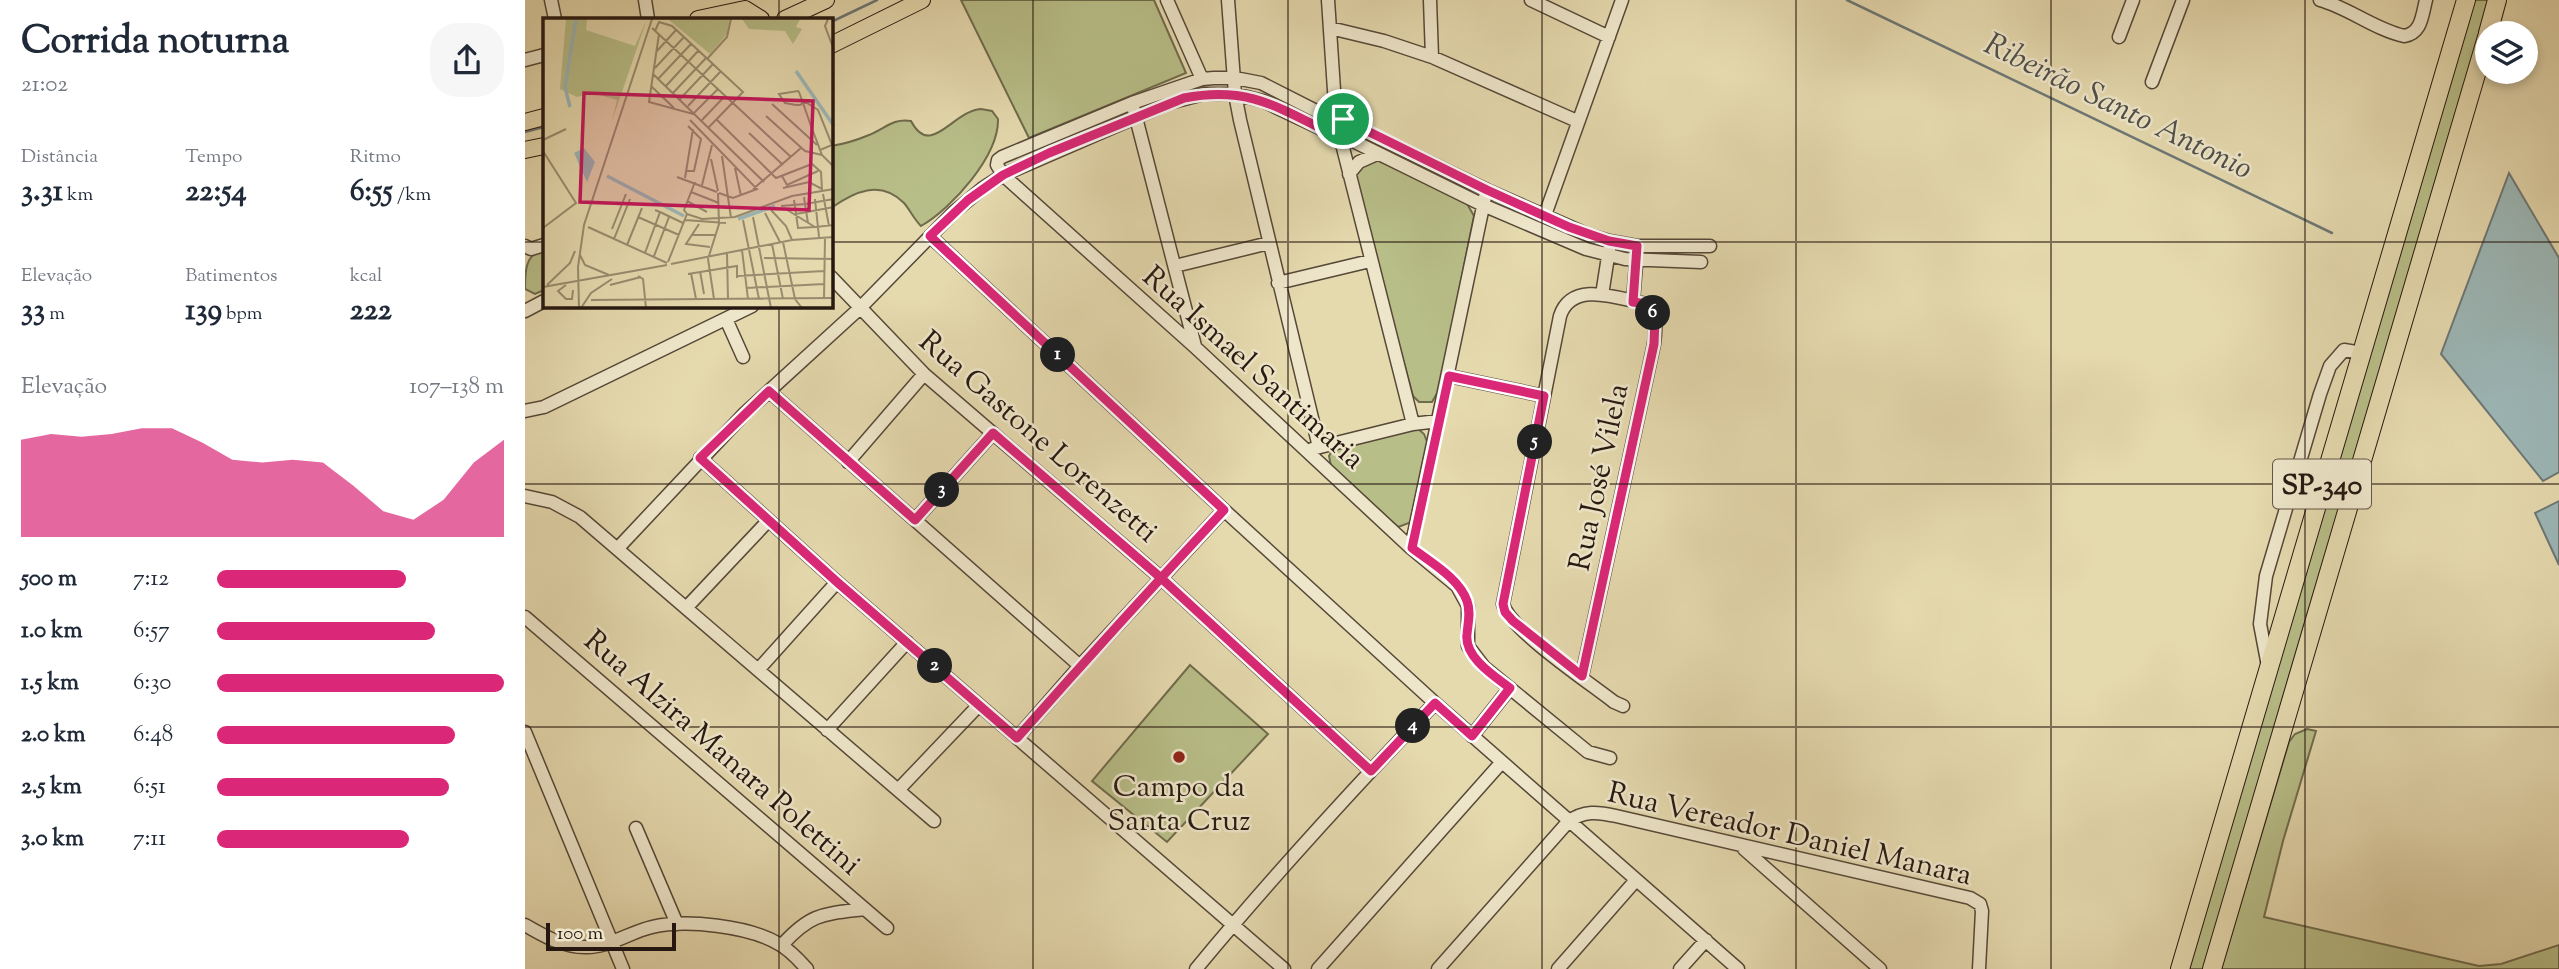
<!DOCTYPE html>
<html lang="pt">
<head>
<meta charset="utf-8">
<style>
  body { margin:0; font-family:"Sorts Mill Goudy",serif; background:#f6f6f7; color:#1f2937; height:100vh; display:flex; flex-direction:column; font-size:26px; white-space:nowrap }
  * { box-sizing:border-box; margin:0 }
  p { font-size:23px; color:#747a83 }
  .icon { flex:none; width:38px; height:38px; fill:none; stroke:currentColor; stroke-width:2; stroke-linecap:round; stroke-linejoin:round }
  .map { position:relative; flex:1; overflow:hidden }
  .drawer { display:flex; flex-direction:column; background:#fff; width:525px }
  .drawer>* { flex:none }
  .buttons { position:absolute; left:1950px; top:21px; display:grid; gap:14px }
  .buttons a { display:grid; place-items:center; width:63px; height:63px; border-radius:50%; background:#fff; box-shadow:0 4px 10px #0003; font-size:35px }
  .scale { position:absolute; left:21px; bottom:18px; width:130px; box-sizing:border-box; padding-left:7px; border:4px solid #261811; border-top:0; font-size:19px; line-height:24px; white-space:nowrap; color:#261811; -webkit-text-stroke:5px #eee6ca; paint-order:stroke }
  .pin { position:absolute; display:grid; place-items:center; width:60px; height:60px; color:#fff; margin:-30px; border:4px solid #fff; border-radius:50%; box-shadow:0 2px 7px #0007 }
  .km { position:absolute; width:35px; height:35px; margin:-18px; border-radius:50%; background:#222; color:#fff; font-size:19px; line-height:35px; text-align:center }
  .round { display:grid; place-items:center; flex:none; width:74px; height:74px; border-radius:28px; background:#f6f6f7 }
  .overview { display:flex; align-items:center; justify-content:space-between; height:119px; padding:0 21px }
  h1 { font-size:38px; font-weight:700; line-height:52px }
  .metrics { display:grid; grid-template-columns:repeat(3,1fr); gap:10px; height:119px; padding:7px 21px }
  .metrics div { display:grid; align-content:center }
  .metrics b { font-size:30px; font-weight:700 }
  .metrics small { font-size:19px; font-weight:400 }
  .metrics p { font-size:19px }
  .chart { height:196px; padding:14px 21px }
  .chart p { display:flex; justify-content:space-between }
  .chart svg { width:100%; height:126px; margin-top:7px; fill:#db2777; opacity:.7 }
  ul { padding:0 21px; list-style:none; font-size:23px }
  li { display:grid; grid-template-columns:112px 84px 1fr; align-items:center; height:52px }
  li i { height:18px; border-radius:9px; background:#db2777 }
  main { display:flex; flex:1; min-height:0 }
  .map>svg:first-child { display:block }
</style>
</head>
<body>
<main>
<section class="drawer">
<div class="overview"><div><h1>Corrida noturna</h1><p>21:02</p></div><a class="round"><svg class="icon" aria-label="share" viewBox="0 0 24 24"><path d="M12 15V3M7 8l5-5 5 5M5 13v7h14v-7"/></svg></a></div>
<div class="metrics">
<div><p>Distância</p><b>3.31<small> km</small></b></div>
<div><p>Tempo</p><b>22:54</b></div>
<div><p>Ritmo</p><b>6:55<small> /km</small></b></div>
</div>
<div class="metrics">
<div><p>Elevação</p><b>33<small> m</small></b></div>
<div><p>Batimentos</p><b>139<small> bpm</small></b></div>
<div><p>kcal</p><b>222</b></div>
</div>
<div class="chart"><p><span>Elevação</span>107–138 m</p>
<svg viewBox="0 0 160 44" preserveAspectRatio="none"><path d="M0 44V10L10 8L20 9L30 8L40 6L50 6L60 11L70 17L80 18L90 17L100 18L110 26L120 35L130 38L140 31L150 18L160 10V44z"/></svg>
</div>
<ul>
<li><b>500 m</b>7:12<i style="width:66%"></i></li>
<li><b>1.0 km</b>6:57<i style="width:76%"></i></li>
<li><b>1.5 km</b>6:30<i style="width:100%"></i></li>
<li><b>2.0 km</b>6:48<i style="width:83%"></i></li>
<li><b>2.5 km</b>6:51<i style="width:81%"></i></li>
<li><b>3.0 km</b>7:11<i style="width:67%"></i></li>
</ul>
</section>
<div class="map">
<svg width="2034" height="969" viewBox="0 0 2034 969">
  <rect width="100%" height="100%" fill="#e5d9ae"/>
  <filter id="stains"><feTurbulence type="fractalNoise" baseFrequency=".00286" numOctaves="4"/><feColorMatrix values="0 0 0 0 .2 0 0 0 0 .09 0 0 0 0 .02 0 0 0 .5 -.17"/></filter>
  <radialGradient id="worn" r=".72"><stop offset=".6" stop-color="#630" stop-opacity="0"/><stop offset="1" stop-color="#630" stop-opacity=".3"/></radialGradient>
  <path fill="#b8be88" stroke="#6f6b4c" stroke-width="2" d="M436,0H629L661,73L504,138Z
    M1946,0H1967L1682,969H1661Z
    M456,109L467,111L473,119C474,156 427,208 396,226C389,219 385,210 379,203C355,179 329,192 306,208V146C320,144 332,140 344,135C360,129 367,118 386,121C406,159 427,111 456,109Z
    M850,159L941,202L949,216L914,390L907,402H894L888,396L830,182L834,163Z
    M19,249V290L10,294L0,289C0,272 0,254 19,249Z
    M892,428L899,434L903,444L889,517L884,523L873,527L806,466L804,456L808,449Z
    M665,665L743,734L642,842L567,781Z
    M1782,729L1791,731L1758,841L1739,917L1954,966L1976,964L2034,945V969H1696L1764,742L1770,734Z"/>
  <path fill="#9cb7b7" stroke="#6d7775" stroke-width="2" d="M1984,173L2034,258V472L2018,481L1916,354Z
    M2034,501V565L2010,513Z"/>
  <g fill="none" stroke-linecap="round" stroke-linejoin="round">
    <path stroke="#6d7775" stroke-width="2.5" d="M1322,0L1807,233
      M306,22L352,0
      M0,132L19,127"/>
    <defs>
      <path id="minor" d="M26,0L30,19
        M120,0L123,19
        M642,0L677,79
        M703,0L710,94L715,120L794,447
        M803,0L811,120
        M905,0L907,57
        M1006,0L1084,37
        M1795,0C1824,8 1849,29 1879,36C1897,33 1897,15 1901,0
        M805,28L859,41L907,57L1052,121
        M1594,37L1608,0
        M0,60L19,55
        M1627,82L1658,0
        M609,110L670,346
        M809,120L736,83L710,78H689L677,79L607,103L477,157L473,160L472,165L478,175L670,347L886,548L932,586L943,606V646L959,667L1063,752L1085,758
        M825,124L962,190L1064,235L1084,241L1112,246H1185
        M822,138L958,205L1061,249L1100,259L1176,262
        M816,140L888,424
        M824,174L834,162L852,154
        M1020,215L1097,0
        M405,236L699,510L910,703L1213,969
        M0,246L6,249L19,245
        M650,266L744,243
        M306,277L399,374L636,578L846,771
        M753,283L845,261
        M1077,295L1084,250
        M1108,301L1112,253
        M0,311L19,301
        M201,319L218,357
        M924,376L1019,396
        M244,391L555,666
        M0,411L19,407L227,306
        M787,449L888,424L913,421
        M175,458L312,582L759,969
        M323,462L399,374
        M0,496L27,502L55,517L409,821
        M390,520L468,433
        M93,548L220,413L335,308L429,212L458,188L478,175L644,103L679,94H710L738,101L805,133
        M886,548L960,197
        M161,608L243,521
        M0,617L362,928
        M1743,666L1735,624L1741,576L1795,394L1805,366L1819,350L1837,353
        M233,670L312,582
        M1057,676L1129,344C1131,329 1132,316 1122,304C1095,299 1047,279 1035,316L978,604C984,629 1065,683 1089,702L1098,706
        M302,730L382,642
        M0,732L98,969
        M947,736L985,688
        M492,738L555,666L699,510
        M374,789L454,705
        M111,828L152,924
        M1219,849L1355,969
        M0,925C19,936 38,947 60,947C83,948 105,932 127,927C161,919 224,926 254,944C265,950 274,960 282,969
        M257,945C286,913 298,914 340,909
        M671,969C747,877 828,789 910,703
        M793,969L976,763
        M913,969L1043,822C1059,810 1073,812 1091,816L1445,898L1455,904L1457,911L1454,969
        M1033,969L1111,880
        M1155,969L1181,940"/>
      <path id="major" d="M173,19L220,9L236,19
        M260,19L301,0
        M306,45L397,0
        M0,122L19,117
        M0,150L19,146"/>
      <path id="highway" d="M1963,33L1972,0
        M1655,969L1941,0
        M1687,969L1962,37"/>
    </defs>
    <use href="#minor" stroke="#564838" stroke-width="15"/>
    <use href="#major" stroke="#261811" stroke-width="18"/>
    <use href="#highway" stroke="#261811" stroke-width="20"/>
    <use href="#minor" stroke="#eee6ca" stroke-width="12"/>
    <use href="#major" stroke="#e5d9ae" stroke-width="16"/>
    <use href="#highway" stroke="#e5d9ae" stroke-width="18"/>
  </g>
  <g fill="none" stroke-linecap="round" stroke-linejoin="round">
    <defs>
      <path id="route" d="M818,119L807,122L805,133C751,106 722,86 659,98L524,153L478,175L443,200L405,236L699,510C629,585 560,661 492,738L312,582L175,458L244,391L390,520L468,433L636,578L846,771L910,703L947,736L985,688C969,676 939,657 942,634C943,623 946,612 942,601C934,578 905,562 887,548L924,376L1019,396L978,604L980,612L988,621L1057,676L1129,344L1130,318L1122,304L1108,302L1112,246L1084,241L1044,227L962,190L818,119"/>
    </defs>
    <use href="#route" stroke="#fff" stroke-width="14"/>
    <use href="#route" stroke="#db2777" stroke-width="9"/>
  </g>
  <path fill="none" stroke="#261811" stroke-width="2" stroke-opacity="0.55" d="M254,0V19M508,0V969M763,0V969M1017,0V969M1271,0V969M1526,0V969M1780,0V969M0,242H19M306,242H2034M254,306V969M0,484H2034M0,727H2034"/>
  <circle fill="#8f2418" stroke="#eee6ca" stroke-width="2.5" cx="654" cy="757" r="7"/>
  <g text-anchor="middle" stroke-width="5" stroke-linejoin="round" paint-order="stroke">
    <rect fill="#eee6ca" stroke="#625648" stroke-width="2" x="1748" y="459.5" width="98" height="49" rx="5"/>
    <g font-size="28" font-weight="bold" fill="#261811">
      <text x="1797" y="494">SP-340</text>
    </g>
    <g font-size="30" fill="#261811" stroke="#eee6ca">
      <text transform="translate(729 367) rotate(42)" y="10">Rua Ismael Santimaria</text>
      <text transform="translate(514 436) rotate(41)" y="10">Rua Gastone Lorenzetti</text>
      <text transform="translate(1073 477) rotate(-78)" y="10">Rua José Vilela</text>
      <text transform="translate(198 752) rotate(41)" y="10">Rua Alzira Manara Polettini</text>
      <text transform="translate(1265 833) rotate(13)" y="10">Rua Vereador Daniel Manara</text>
    </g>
    <g font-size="30" fill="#261811" stroke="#eee6ca">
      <text x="654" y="796">Campo da<tspan x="654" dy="34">Santa Cruz</tspan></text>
    </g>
    <g font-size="32" font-style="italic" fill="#4f504b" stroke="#eee6ca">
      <text transform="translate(1594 105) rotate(26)" y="11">Ribeirão Santo Antonio</text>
    </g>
  </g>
  <g transform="translate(18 18)">
    <rect width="290" height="290" fill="#e5d9ae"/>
    <path d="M23,1H44L43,12L92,28L104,1L69,103L74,82L50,75L34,79L17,71ZM125,1H187L184,16L167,36ZM199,1H257L253,9L259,11L250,26L242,13L206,11Z" fill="#b8be88"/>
    <path d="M41,130L52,144L44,164L31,135Z" fill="#9cb7b7"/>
    <path fill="none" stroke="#9cb7b7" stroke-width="3.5" d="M253,53L291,108M27,89L22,69L33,1M64,158L141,198M195,201L232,188"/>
    <path fill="none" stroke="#998c6f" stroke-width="2" d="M285,1L282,8L291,32M109,10L248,139M112,13L116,4L129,8L200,74L166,109M116,16L106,84L150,96L175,71M114,33L133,12M164,41L184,19L188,1M112,50L141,19M110,56L221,164M115,61L148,26M108,68L131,90M123,68L155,33M130,75L163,40M137,81L170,46M229,86L274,127M145,88L178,53M223,98L262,133L279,137M147,102L214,171L190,180L176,175M159,102L182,78M174,102L233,160L269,146L278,154L279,172M206,115L240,147M0,122L23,111M277,132L289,127L275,92L264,85H260L257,87H253L242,85L236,76L255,73L256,74L260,85L268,108L276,129L277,132L279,137L291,149M0,133L33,185L0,210M179,138L188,200M168,141L175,173M192,150L198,178M143,153H151L158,121L145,108M239,158L244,167L275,153M134,159L174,174M142,160L150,111M159,167L169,127M240,170L266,164L279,171M210,171L258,130M148,174L176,185M280,176L286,208M272,181L276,219M251,182L255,210L272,209M144,183L164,194M238,188L262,186L261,179M241,190L272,209L291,207M228,192L243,208L249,222M117,194L140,205M222,195L237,224M144,196L141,192L152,164M253,196L291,189M95,199L136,217M210,199L228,290M142,202L183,205M200,202L216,281M265,205L262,186L291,181M156,206L143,226L167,229M45,209L124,245M69,211L83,176M149,217H172M71,221L87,181M240,224L252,281L259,290M229,226L240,281M84,227L99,190M199,232L205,281M102,235L117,194L112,192M184,235L185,281M37,237L42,247L66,257M111,238L126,199M221,240L291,241M125,244L144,196L159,201L192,199L249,178L291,171M128,246L249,222L291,219M96,252L124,247M157,253L161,276M148,255L153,281M145,256L194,248V260M95,258L100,261L103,290M194,258L281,253M4,267L27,245L32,233M23,267L15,273L23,281H29L30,272M67,267L98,259M0,269L96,252M203,270L281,266M171,281L165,241L176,206L175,175M281,281L282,219M48,282L291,280M36,290L35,249L41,207L109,1M38,290L48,275L69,261"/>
    <path fill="#c2185b" fill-opacity="0.15" stroke="#c2185b" stroke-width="3.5" d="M41,75L270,83L266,192L37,184Z"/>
    <rect width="290" height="290" fill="none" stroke="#261811" stroke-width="3.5"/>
  </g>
  <rect width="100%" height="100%" filter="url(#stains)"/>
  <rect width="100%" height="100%" fill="url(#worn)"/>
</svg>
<div class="buttons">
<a><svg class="icon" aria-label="layers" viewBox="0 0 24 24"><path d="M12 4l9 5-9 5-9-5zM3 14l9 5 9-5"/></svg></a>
</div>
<div class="scale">100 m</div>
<div class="pin" style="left:818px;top:119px;background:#1e9e55"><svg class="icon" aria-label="arrive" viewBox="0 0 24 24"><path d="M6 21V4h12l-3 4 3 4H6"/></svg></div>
<b class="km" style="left:533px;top:355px">1</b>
<b class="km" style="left:410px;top:666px">2</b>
<b class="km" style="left:417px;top:490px">3</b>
<b class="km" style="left:888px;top:726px">4</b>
<b class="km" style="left:1010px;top:442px">5</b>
<b class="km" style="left:1128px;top:313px">6</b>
</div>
</main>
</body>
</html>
